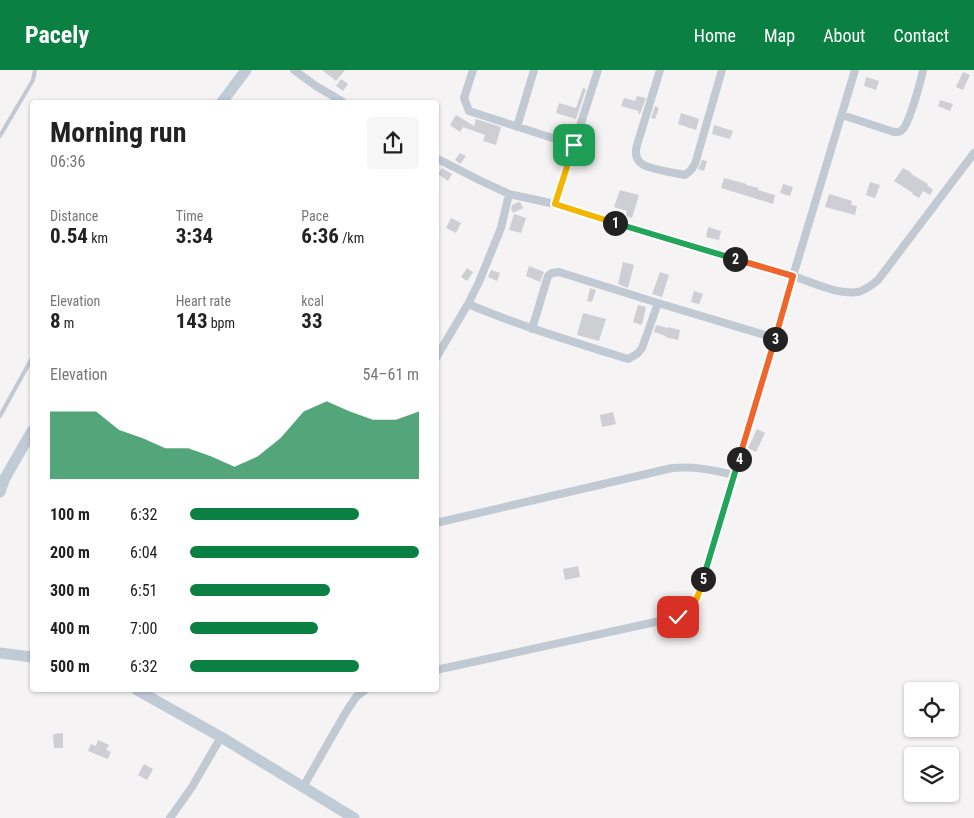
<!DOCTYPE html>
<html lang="en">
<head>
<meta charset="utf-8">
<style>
  body { margin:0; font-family:"Roboto Condensed",sans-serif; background:#f6f6f6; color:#222; height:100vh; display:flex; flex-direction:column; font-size:19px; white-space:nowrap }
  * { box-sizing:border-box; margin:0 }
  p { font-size:16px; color:#767676 }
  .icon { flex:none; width:28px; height:28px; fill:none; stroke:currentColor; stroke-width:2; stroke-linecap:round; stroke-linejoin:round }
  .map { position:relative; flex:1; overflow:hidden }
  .panel { position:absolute; left:30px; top:30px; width:409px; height:592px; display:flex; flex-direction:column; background:#fff; border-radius:5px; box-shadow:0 1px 4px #0004 }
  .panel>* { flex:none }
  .fabs { position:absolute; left:904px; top:612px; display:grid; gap:10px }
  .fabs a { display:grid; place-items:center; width:55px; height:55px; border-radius:5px; background:#fff; box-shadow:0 1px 4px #0004; font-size:25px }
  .pin { position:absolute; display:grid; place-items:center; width:42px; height:42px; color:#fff; margin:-21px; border-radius:10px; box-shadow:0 2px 8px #0006 }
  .km { position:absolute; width:25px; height:25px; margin:-12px; border-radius:50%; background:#222; color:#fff; font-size:14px; line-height:25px; text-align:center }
  .round { display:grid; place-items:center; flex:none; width:52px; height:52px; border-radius:5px; background:#f6f6f6 }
  .summary { display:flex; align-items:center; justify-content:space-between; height:85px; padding:0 20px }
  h1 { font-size:28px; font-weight:700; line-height:38px }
  .metrics { display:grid; grid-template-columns:repeat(3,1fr); gap:8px; height:85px; padding:5px 20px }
  .metrics div { display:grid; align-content:center }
  .metrics b { font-size:21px; font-weight:700 }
  .metrics small { font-size:14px; font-weight:400 }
  .metrics p { font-size:14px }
  .chart { height:140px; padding:10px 20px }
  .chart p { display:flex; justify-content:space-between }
  .chart svg { width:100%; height:90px; margin-top:5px; fill:#0b8043; opacity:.7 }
  ul { padding:0 20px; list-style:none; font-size:16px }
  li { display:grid; grid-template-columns:80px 60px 1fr; align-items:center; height:38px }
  li i { height:12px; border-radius:6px; background:#0b8043 }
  header { display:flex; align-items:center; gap:30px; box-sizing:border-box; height:70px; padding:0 25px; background:#0b8043; color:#fff }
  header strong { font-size:24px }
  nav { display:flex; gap:28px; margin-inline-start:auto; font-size:18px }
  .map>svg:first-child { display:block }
</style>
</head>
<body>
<header>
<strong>Pacely</strong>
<nav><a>Home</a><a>Map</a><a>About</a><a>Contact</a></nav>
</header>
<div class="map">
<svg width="974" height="748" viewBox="0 0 974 748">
  <rect width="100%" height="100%" fill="#f5f3f3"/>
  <path fill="#cdcfd5" d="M322,0H345L336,11Z
    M963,2L970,5L963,20L956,17Z
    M866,7L879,11L876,20L864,16Z
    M341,9L348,14L343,21L336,16Z
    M583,18L586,19L576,49L556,43L559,33L576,38Z
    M637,26L646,28L640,44H638L639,41L621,36L624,28L635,31Z
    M940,30L953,34L950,41L938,36Z
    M655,36L659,38L655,49L651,48Z
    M681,43L699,49L696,60L678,54Z
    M456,45L474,56L476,49L501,57L496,75L483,71L485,65L463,57L460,62L450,55Z
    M714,55L733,61L730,69L712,64Z
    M460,83L466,86L460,94L455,90Z
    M702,90L707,91L704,101L698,99Z
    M442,98L452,104L448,111L438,104Z
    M903,98L912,103L911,104L928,114L927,115L933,120L930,125L923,121L919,128L912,124L913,123L894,111Z
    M724,108L747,114L746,115L759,118L758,120L775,125L773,134L721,118Z
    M870,112L880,115L875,128L866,125Z
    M783,114L793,117L790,126L780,123Z
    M620,120L639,125L632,148L626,146L627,141L614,137Z
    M829,124L852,131L851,135L857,136L855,145L825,137Z
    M519,132H520L523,138L513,143L511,139L512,135Z
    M514,144L526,148L521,163L509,160Z
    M451,148L461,153L456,163L446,158Z
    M708,157L721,161L719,170L706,167Z
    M623,192L634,195L628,218L618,214Z
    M529,196L544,202L540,212L526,206Z
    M467,198L473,202L467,211L461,207Z
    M491,200L500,203L497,211L488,207Z
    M660,202L669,205L662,227L652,224Z
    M590,218L596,220L592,232L587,231Z
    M694,221L703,224L699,234L691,232Z
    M638,235L646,237L642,255L633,252Z
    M583,243L606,249L599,271L577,265Z
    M656,255L668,258V257L680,260L678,270L665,267L666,266L654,262Z
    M613,342L616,354L602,357L600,345Z
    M757,359L765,363L756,382L748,378Z
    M578,496L580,507L565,510L563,499Z
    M63,663V678H54L53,664Z
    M98,670L109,675L106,680L111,682L108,689L88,681L91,674L96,676Z
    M144,694L153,699L147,710L138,705Z"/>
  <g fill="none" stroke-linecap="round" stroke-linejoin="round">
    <path stroke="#c1cad2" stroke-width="4" d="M0,66L33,10L35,0
      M0,346L32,288"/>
    <path stroke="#c1cad2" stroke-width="8" d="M294,0L316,16L343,32
      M473,0L464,28L469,41L574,75
      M660,0L637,75C635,82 635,89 642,94C649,99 675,103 685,105L691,100L695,94L722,0
      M842,45L894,62C897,62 899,63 902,60C909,55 921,10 923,0
      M517,57L534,0
      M436,88L479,110L509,124L555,134L793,206L855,0
      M555,134L598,0
      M468,234C520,256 574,272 628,289L637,284L642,278L658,233L775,268L793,206C811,212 838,225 858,222C865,220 872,215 878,210L974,83
      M532,259L548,206L552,203L559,202L658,233
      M436,288L468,234L479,212L501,158L509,124
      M436,453L672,398C694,396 713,400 734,405
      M436,600L678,547C693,541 696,529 702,515L775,268
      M303,717L346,642L356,627L365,620
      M170,748L192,717L221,667"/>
    <path stroke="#c1cbd6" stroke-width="11" d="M222,32L246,0
      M0,422L5,408L32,361
      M0,583L32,587
      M137,620L221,667L354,748"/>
  </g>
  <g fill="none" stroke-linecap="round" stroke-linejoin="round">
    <defs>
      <path id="split-1" d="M574,75L555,134L615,153"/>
      <path id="split-2" d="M615,153L735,189"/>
      <path id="split-3" d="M735,189L793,206L775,269"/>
      <path id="split-4" d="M739,389L775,269"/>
      <path id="split-5" d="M703,509L739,389"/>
      <path id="split-6" d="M678,547C694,541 699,525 703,509"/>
    </defs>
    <use href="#split-1" stroke="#fff" stroke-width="10"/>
    <use href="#split-2" stroke="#fff" stroke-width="10"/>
    <use href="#split-3" stroke="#fff" stroke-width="10"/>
    <use href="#split-4" stroke="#fff" stroke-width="10"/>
    <use href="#split-5" stroke="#fff" stroke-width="10"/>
    <use href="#split-6" stroke="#fff" stroke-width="10"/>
    <use href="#split-1" stroke="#f5b400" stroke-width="6"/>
    <use href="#split-2" stroke="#22a559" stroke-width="6"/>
    <use href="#split-3" stroke="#f0652b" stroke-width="6"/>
    <use href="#split-4" stroke="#f0652b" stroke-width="6"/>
    <use href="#split-5" stroke="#22a559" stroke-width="6"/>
    <use href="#split-6" stroke="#f5b400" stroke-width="6"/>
  </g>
</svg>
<div class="fabs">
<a><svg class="icon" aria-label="locate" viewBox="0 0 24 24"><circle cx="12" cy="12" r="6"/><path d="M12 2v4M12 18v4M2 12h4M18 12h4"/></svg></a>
<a><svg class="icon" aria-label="layers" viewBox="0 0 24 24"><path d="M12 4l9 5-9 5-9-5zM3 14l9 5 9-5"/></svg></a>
</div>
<div class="pin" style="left:574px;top:75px;background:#1e9e55"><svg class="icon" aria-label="arrive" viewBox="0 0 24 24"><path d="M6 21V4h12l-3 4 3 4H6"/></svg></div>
<div class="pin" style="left:678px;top:547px;background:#d93025"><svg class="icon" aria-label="check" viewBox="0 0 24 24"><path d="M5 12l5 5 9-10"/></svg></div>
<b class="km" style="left:615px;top:153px">1</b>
<b class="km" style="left:735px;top:189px">2</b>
<b class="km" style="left:775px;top:269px">3</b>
<b class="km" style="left:739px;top:389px">4</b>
<b class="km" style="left:703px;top:509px">5</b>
<section class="panel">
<div class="summary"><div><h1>Morning run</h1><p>06:36</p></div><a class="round"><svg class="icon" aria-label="share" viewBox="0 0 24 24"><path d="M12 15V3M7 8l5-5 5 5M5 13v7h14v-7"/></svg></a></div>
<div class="metrics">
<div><p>Distance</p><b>0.54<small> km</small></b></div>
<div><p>Time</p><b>3:34</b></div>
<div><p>Pace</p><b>6:36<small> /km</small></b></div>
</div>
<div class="metrics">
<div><p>Elevation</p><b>8<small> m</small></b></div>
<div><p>Heart rate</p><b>143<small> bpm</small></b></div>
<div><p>kcal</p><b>33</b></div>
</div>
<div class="chart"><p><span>Elevation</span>54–61 m</p>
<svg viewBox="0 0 160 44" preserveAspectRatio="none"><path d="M0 44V11L10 11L20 11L30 20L40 24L50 29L60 29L70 33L80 38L90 33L100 24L110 11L120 6L130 11L140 15L150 15L160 11V44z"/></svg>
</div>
<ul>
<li><b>100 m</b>6:32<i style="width:74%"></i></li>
<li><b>200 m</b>6:04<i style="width:100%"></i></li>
<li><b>300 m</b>6:51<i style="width:61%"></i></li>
<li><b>400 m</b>7:00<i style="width:56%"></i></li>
<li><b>500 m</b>6:32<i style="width:74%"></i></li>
</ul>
</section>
</div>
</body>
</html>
